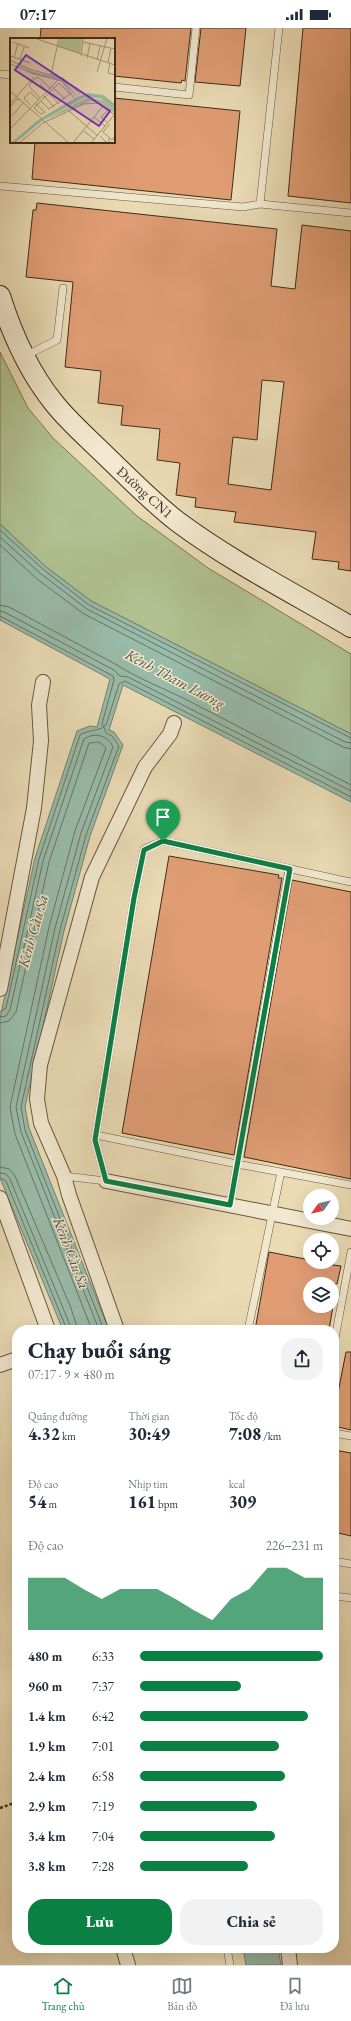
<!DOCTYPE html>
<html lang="vi">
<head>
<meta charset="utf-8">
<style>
  body { margin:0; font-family:"EB Garamond",serif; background:#f2f2f3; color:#1f2937; height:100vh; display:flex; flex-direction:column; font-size:15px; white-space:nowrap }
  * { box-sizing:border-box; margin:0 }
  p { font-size:13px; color:#747a83 }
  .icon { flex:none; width:22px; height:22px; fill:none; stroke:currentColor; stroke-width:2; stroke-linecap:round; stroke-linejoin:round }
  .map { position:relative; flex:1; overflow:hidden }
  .panel { position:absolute; left:12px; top:1297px; width:327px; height:628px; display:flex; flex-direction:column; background:#fff; border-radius:16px; box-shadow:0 4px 16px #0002 }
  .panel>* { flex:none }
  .needle { width:26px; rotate:236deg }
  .controls { position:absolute; left:303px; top:1161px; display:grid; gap:8px }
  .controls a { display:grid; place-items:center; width:36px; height:36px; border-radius:50%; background:#fff; box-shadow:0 4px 16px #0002; font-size:20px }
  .pin { position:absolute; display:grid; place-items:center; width:34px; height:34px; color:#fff; margin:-41px -17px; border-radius:50% 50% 50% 0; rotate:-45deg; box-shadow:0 0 4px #0007 }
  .pin .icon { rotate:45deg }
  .round { display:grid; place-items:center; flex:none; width:42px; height:42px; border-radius:16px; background:#f2f2f3 }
  .head { display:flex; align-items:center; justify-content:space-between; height:68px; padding:0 16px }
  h1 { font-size:22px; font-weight:800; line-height:30px }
  .figures { display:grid; grid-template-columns:repeat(3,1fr); gap:6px; height:68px; padding:4px 16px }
  .figures div { display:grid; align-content:center }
  .figures b { font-size:17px; font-weight:800 }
  .figures small { font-size:11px; font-weight:400 }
  .figures p { font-size:11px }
  .chart { height:112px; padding:8px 16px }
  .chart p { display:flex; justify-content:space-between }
  .chart svg { width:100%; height:72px; margin-top:4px; fill:#0b8043; opacity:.7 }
  .cta { display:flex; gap:8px; margin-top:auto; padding:8px 16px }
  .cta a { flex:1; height:46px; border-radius:16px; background:#0b8043; color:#fff; font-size:16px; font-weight:800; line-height:46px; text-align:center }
  .cta a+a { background:#f2f2f3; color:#1f2937 }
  ul { padding:0 16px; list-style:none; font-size:13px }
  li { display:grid; grid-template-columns:64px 48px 1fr; align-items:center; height:30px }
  li i { height:10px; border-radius:5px; background:#0b8043 }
  .status { display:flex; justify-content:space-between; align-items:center; height:28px; padding:0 20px; background:#fff; direction:ltr }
  .status svg { height:11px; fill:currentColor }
  .dock { display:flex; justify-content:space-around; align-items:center; height:56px; border-top:1px solid #e0e1e3; background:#fff; font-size:11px; color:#747a83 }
  .dock a { display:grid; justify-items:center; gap:2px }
  .dock .selected { color:#0b8043 }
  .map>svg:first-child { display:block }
</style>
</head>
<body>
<div class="status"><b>07:17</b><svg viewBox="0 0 49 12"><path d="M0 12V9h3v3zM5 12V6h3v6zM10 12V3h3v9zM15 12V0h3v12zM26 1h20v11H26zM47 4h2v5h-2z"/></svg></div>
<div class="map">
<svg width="351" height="1937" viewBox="0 0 351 1937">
  <rect width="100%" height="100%" fill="#eadbb5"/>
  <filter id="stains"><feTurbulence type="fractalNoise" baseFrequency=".005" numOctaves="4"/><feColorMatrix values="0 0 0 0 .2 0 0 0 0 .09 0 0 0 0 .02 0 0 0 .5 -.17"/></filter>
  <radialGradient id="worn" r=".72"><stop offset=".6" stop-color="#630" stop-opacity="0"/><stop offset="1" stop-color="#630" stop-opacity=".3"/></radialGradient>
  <path fill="#b1c191" stroke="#777756" d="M0,324L28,380L53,410L137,488L208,540L351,626V706L91,573L46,539L0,496Z"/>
  <path fill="#98bbaa" stroke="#748270" d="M0,496L46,539L91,573L351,706V774L123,657L109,702L114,704L123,717L90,808L64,903L25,1079L29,1100L109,1302H63L0,1150V990L35,830L77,703L90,698L97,699L110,651L0,592Z
    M243,1920H278L281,1937H246Z"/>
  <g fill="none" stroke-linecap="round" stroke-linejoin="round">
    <path stroke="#6a7462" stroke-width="1" d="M0,502L44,542L89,577L351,710
      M0,509L41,546L87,581L345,714L351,715
      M0,517L37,551L84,586L343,719L351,721
      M0,577L9,579L117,637C137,650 165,661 187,672C242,700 296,729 351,757
      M0,583L6,585L114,642L120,648L128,649L351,763
      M0,588L113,648L114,652L102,696L103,698L106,697L119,656L125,653L351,769
      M0,984L6,980L39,831L80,707C88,702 97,703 104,699L106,705L112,708L119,718L86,807L60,902L21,1079L25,1102L104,1302
      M0,989L6,988L10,982L43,833L84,711C94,704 108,707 113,719L81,805L55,900L16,1079L21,1104L99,1302
      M0,995L9,993L16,984L49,834L89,715L99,714L106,720L75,803L49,899L10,1079L15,1106L92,1302
      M0,1139L9,1141L15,1148L71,1280L78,1302
      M0,1145L6,1146L10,1151L72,1302
      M0,1150L6,1153L67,1302"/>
  </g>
  <path fill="#e09d74" stroke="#3d2d1a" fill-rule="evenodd" d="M41,0H191L185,53L182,52L181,55L114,48V11H40Z
    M201,0H246L240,58L195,54Z
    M303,0H351V175L288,168Z
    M114,70L240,83L231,172L32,151L35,114H114Z
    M37,175L277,201L271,258L295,261L302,197L351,203V543L338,541L339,534L312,531L316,504L234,494L236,484L195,479L196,470L176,467L180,435L157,432L160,401L121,397L123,378L98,375L101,343L65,339L73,254L26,249L33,182H36ZM262,352L284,354L271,462L228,456L233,409L257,412Z
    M169,828L279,847L278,850H282L234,1127L122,1105Z
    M292,852L351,864V1151L244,1129Z
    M269,1224L310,1232V1234L341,1238L337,1256H310V1278H333L329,1302H255Z
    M346,1324H351V1402L334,1398V1385Z
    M334,1422L351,1425V1508L334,1504Z"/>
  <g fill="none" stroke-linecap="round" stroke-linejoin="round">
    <defs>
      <path id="lane" d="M279,0L260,176L351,185
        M0,46L11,47
        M114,59L189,67L196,0
        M0,158L243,179L260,176
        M25,328L57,312L63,260
        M96,1107L237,1136L351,1157
        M64,1148L106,1153L95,1112L134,870L144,821L163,813L351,854
        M230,1177L289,841
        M248,1302L281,1144
        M334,1316L351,1224
        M334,1405L351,1408
        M334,1533L351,1536
        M334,1568L351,1570
        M227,1920L230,1937"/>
      <path id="street" d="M0,961L34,780L41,713L39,677L43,654
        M106,1153L351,1201
        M0,1170L48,1302
        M117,1302L69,1167L64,1148L41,1095L37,1071L40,1037L92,849L145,739L170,706L174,695
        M0,1337L17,1331
        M123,1920L128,1937
        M288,1920L290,1937"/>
      <path id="secondary" d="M0,268C12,306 29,344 54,375C69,394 88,410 105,427C129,450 152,474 178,494C232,534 293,565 351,599"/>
    </defs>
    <use href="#lane" stroke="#685841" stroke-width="8"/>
    <use href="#street" stroke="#685841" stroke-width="16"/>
    <use href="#secondary" stroke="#3d2d1a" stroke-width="22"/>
    <path stroke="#3d2d1a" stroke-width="2.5" stroke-dasharray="3 2" stroke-linecap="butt" d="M0,1780L17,1774"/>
    <use href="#lane" stroke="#f1e8cf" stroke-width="7"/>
    <use href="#street" stroke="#f1e8cf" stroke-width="14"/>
    <use href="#secondary" stroke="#f1e8cf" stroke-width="20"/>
  </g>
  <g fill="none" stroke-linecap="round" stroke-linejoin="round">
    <defs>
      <path id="route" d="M163,813L290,841L230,1177L106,1153L95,1112L134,870L144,822Z"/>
    </defs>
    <use href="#route" stroke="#fff" stroke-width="8"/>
    <use href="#route" stroke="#0b8043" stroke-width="5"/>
  </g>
  <g text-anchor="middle" stroke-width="3" stroke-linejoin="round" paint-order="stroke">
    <g font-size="14" fill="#3d2d1a" stroke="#f1e8cf">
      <text transform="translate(145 464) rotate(42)" y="5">Đường CN1</text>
    </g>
    <g font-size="15" font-style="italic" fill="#54503e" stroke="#f1e8cf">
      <text transform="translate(175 651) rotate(28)" y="5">Kênh Tham Lương</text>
      <text transform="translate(33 903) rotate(-74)" y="5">Kênh Cầu Sa</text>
      <text transform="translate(71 1225) rotate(69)" y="5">Kênh Cầu Sa</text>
    </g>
  </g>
  <g transform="translate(10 10)">
    <rect width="105" height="105" fill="#eadbb5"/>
    <path d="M50,0H72L70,16L48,9ZM78,59L96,63L105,70V75L90,65L82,63L34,82Z" fill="#b1c191"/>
    <path d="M0,23L24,34L52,40L68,59L78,55L93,57L105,66V70L90,60L75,59L33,82L5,105H1L28,82L67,59L52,43L24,36Z" fill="#98bbaa"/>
    <path fill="none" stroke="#a59577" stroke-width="1" d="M24,0L105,27M3,4L19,10M73,4L105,11M0,18L20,25M71,18L73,0M4,19L8,6M77,20L80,6M10,21L14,9M0,22L22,32L53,40L70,56M87,22L90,8M98,25L101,10M100,25L98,35L105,37M0,26L24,36L52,43L64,60M87,34L97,0M41,37L49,0M22,43L28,39L41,51M22,44L19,48L30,60M30,46L49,66M42,49L55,61M0,53L59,105M34,58L44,69M31,63L39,71L60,56L49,45M26,65V66L27,67L35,74L31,76L24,70L49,45M0,66L24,39M20,67L14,60L20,54L29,62M0,69L7,61L9,62M59,73L88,98M2,78L13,65M84,79L93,68M98,85L91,79L98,72M100,86L93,94L102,102L105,98M0,91L48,42M74,93L84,101M90,98L96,104L99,105V100M9,105L33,85L74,66L88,65L105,77M63,105L84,79L95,88M81,105L105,76"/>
    <path fill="#7b2cbf" fill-opacity="0.15" stroke="#7b2cbf" stroke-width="2" d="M16,17L100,73L89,88L5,32Z"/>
    <rect width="105" height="105" fill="none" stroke="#3d2d1a" stroke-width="2"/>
  </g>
  <rect width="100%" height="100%" filter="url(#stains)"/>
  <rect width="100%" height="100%" fill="url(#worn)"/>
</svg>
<div class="controls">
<a><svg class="needle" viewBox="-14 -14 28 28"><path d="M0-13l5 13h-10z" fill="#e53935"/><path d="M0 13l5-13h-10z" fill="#747a83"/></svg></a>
<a><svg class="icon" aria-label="locate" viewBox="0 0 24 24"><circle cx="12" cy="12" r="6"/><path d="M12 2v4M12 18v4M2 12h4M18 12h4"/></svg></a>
<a><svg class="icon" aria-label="layers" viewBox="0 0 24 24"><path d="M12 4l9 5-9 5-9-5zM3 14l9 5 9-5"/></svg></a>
</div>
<div class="pin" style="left:163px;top:813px;background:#1e9e55"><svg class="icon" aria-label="arrive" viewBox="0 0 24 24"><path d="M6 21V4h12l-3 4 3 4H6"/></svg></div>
<section class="panel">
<div class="head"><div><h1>Chạy buổi sáng</h1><p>07:17 · 9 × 480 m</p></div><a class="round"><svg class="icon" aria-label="share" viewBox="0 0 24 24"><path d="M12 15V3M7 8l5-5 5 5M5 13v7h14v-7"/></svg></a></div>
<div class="figures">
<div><p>Quãng đường</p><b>4.32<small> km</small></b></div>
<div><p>Thời gian</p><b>30:49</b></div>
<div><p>Tốc độ</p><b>7:08<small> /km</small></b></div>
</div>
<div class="figures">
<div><p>Độ cao</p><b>54<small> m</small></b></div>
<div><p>Nhịp tim</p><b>161<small> bpm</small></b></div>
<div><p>kcal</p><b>309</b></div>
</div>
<div class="chart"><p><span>Độ cao</span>226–231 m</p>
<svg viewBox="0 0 160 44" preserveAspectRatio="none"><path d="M0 44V12L10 12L20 12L30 19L40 25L50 19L60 19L70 19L80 25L90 32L100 38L110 25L120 19L130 6L140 6L150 12L160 12V44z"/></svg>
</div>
<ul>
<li><b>480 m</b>6:33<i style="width:100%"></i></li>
<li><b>960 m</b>7:37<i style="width:55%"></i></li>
<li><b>1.4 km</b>6:42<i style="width:92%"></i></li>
<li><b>1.9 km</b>7:01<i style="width:76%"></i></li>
<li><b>2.4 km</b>6:58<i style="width:79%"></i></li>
<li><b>2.9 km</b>7:19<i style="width:64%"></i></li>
<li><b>3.4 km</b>7:04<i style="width:74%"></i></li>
<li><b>3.8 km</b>7:28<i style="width:59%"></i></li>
</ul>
<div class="cta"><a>Lưu</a><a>Chia sẻ</a></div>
</section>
</div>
<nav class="dock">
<a class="selected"><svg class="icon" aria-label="home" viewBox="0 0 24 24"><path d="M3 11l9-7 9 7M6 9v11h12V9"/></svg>Trang chủ</a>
<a><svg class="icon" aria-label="map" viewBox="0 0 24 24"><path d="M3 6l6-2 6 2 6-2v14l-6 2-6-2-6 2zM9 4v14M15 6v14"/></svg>Bản đồ</a>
<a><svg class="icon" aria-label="saved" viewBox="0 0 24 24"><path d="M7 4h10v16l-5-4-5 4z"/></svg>Đã lưu</a>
</nav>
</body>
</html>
